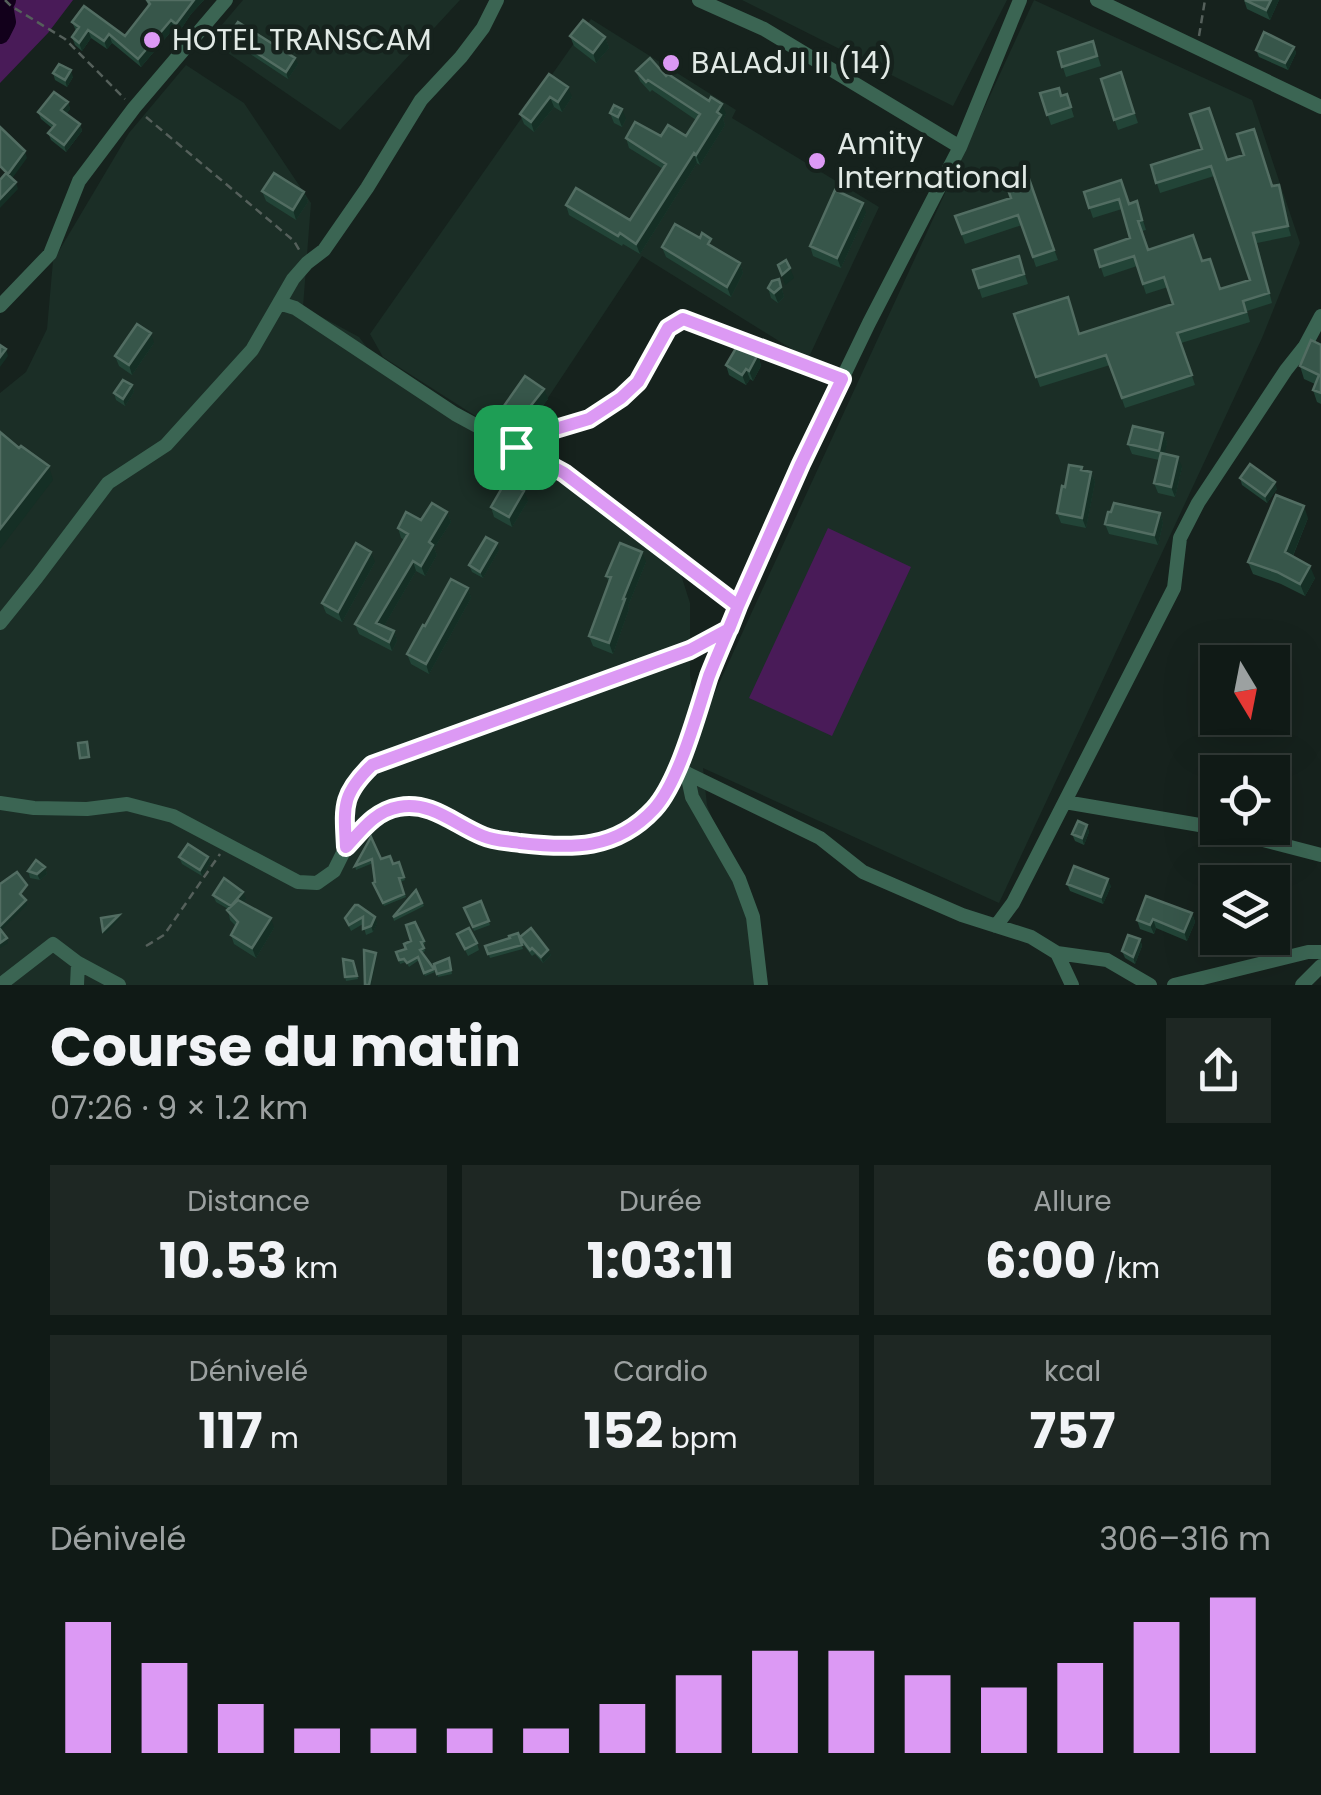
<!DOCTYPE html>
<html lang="fr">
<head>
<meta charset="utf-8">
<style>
  body { margin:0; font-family:Poppins,sans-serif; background:#1e2723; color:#f1f3f6; height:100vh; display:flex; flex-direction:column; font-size:38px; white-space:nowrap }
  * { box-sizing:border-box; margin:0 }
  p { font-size:32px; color:#9ca1a1 }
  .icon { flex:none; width:55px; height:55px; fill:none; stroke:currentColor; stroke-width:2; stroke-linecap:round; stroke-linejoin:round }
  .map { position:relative; height:985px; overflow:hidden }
  .sheet { display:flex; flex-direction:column; background:#101a16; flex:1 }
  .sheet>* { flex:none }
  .needle { width:65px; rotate:170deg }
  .tools { position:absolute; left:1200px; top:645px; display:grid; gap:20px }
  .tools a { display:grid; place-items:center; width:90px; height:90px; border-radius:0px; background:#101a16; box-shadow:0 10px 40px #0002,0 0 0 2px #303835; font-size:50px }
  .pin { position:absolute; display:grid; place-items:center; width:85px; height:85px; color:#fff; margin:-42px; border-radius:20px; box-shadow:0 5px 15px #0006 }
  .round { display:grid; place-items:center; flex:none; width:105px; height:105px; border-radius:0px; background:#1e2723 }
  .overview { display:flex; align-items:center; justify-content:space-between; height:170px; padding:0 50px }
  h1 { font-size:55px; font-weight:700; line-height:75px }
  .stats { display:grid; grid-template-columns:repeat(3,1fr); gap:15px; height:170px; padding:10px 50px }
  .stats div { display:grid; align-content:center; border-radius:0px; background:#1e2723; text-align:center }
  .stats b { font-size:50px; font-weight:700 }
  .stats small { font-size:28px; font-weight:400 }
  .stats p { font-size:28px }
  .chart { height:280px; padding:20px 50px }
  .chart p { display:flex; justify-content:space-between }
  .chart svg { width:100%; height:180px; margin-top:10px; stroke:#dc99f4; stroke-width:6 }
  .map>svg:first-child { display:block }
</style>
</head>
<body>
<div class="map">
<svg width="1321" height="985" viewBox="0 0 1321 985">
  <rect width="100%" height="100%" fill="#16221d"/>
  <path fill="#1b2e26" d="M243,0H460L340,130L209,40Z
    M742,0H1007L953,106Z
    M1034,0L1252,100L1300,243L1262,338L999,903L703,768L707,805L760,946L768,985H0V393L26,372L47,329L53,261L129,133L186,65L244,103L311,203L303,307L359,337L384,370L530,464L674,553L690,603V675L698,729Z
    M591,19L736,110L732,118L879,207L808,359L642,256L518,443L383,357L370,334Z"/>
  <path fill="#491b58" d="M0,0H73L48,33L0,83Z
    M828,528L911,567L832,736L749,698Z"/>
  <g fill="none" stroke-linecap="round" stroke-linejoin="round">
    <path stroke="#12001b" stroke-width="20" d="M0,34L6,22L3,5L6,0"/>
    <path stroke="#55605b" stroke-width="2.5" stroke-dasharray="8 5" stroke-linecap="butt" d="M5,0L11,6L65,39L125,99
      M1199,36L1205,0
      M146,117L294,241L301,253
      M146,946L164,935L220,854"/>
    <path stroke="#3b6553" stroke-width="14" d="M699,0L764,29L960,147
      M1097,0L1321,107
      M279,303L295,308L455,414L564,473L738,606
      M0,306L50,254L79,181L134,108L226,0
      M516,447L532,436L589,419L621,399L638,382L667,328L683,319L842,379
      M0,623L37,577L108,483L166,445L252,350L293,279L307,263L324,250L367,188L421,100L461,57L483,28L497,0
      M678,769L820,838L863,872L962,915L1031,937L1057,953L1072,985
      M687,773L692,797L739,879L753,917L761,985
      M1065,802L1217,828L1321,855
      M0,803L34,808L87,809L127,804L173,816L298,882L317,883L334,871L346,847L379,812L397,807L414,805L432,810L486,838L560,848L593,844L622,835L656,808L678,769L712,670L801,464L869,323L960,147L1020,0
      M346,847C344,806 341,795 372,765L690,650L728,629
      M996,926L1013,903L1174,588L1180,538L1198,503L1286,370L1305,346L1321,316
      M1057,953L1107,960L1150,985
      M0,985L53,944L78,963L119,985
      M77,985L78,963
      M1174,985L1308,952H1321
      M1302,985L1321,966"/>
  </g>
  <path fill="#224437" d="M147,0H204L191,14L179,32L174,28L141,67L112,43L107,49L91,38L82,51L75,45L72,37L76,31L72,22L125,36L148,7Z
    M1244,0H1279L1270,20L1247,9Z
    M229,35L298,64L288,79L232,42Z
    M570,36L605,37L609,48L596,63L574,46Z
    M1093,41L1101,66L1066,77L1058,52Z
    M1294,47L1296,53L1288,70L1259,57L1256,50Z
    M636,71L666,76L726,114L723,119L725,125L700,165L697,163L640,254L623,244L622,246L569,215L566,205L630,220L663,169L629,148L626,138L686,136L696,120L652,90L650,92L640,81Z
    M1121,72L1138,123L1118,130L1101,79Z
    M53,73L73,77L67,87L55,80Z
    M549,74L572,97L562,112L554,107L534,132L524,124L520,114Z
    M1040,93L1061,96L1067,94L1074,117L1051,125Z
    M68,102L70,109L66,114L80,124L82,131L66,152L51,140L48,133L52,128L41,119L38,112Z
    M610,113L626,119L622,127L614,123Z
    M1227,160L1273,186L1283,195L1291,236L1257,243L1272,303L1247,311L1250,322L1181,343L1195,385L1125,408L1110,365L1040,387L1014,314L1080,333L1173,304L1168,287L1146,294L1137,266L1104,277L1095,250L1130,238L1122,209L1093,218L1084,192L1121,180L1129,203L1137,201L1146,230L1142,231L1148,250L1202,261L1221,289L1250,280L1214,176L1160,193L1151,165Z
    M1028,176L1058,260L1036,267L1022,225L965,244L955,216L1011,198Z
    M262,191L304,192L308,202L296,220L266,201Z
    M866,213L841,268L813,256L810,246Z
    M662,247L714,248L740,263L743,273L731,297L666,257Z
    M1019,256L1028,284L982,298L973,270Z
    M779,279L784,297L778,303L771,298L768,288Z
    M154,343L132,375L119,366L115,356Z
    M1321,345V404L1317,402L1313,390L1315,384L1304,379L1300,366Z
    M757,350L761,366L753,381L750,379L746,385L729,375L726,365Z
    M132,385L134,392L125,406L116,400L114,393Z
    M548,399L525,428L507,416L504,406Z
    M1163,433L1167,443L1164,453L1182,467L1175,497L1158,493L1154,483L1159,460L1132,454L1128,444Z
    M1083,471L1091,472L1095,482L1086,528L1061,523L1057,513L1065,487Z
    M1240,478L1277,489L1267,503L1242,485Z
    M528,501L512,527L494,517L491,507Z
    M447,512L451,522L434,548L437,555L425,576L416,571L384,626L394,631L397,641L392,651L359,634L355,624L405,540L401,538L398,528Z
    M1160,513L1163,523L1158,545L1109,534L1105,524Z
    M1308,518L1293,556L1315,578L1305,596L1281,584L1253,574L1248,562Z
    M499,550L483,578L472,572L469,565Z
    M375,562L342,622L326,613L322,603Z
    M646,562L628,606L629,609L613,654L593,646L589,636L609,582L606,576Z
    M468,588L471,598L429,674L411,664L407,654L425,626Z
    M1087,825L1089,832L1084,845L1075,841L1072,834Z
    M371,837L381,859L393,864L399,862L405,880L400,882L406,897L384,906L373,883L375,882L373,863L356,870L355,866Z
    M179,857H208L210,863L202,876L182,864Z
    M45,867L47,874L40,880L30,878L28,871Z
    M1067,884L1111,886L1103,904L1070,891Z
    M416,890L424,906L394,921L393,917Z
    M213,895L246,899L243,903L274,928L256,958L234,944L231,935L236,926L230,920L228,909L216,902Z
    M481,901L490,925L474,931L464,908Z
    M355,905L377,923L373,932L366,935L363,924L351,931L345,918Z
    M1192,913L1195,922L1187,941L1156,928L1154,934L1140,929L1137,920Z
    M415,922L425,944L423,945L425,951L422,953L435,972L425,976L419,960L409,967L406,962L400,964L396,952L406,949L411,941Z
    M518,933L523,949L490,958L485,946L510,938Z
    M457,934L477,943L479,950L468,956Z
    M520,937L548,950L551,955L543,963L535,954L532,956L522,943Z
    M1140,939L1142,946L1135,964L1125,958L1122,951Z
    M449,958L452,974L438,977L434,964Z
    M353,961L358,979L346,981L345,977Z"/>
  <path fill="#152f25" d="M194,0H204L191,14L179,32L176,24Z
    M1271,0H1279L1270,20L1266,10Z
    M171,20L174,28L141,67L138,59Z
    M88,30L91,38L82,51L79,43Z
    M109,34L112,43L107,49L104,41Z
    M605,37L609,48L596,63L593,53Z
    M1294,47L1296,53L1288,70L1285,63Z
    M295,58L298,64L288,79L286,72Z
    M71,70L73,77L67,87L65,80Z
    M568,87L572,97L562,112L558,102Z
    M550,97L554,107L534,132L531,122Z
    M68,102L70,109L64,117L61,110Z
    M722,104L726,114L723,119L725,125L700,165L696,155Z
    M622,109L626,119L622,127L618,117Z
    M80,124L82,131L66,152L64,145Z
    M25,151L27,158L11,180L8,174Z
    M694,153L697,163L640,254L636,244Z
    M16,182L18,189L0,208V199Z
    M1279,185L1283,195L1291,236L1288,226Z
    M304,192L308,202L296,220L293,210Z
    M863,203L866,213L841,268L837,258Z
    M740,263L743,273L731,297L727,287Z
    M790,268L794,278L785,285L782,275Z
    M779,279L784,297L778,303L774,293Z
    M151,333L154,343L132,375L129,365Z
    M6,349L8,356L0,367V357Z
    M757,350L761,366L753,381L749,371L754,354Z
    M746,369L750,379L746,385L742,375Z
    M132,385L134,392L125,406L123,399Z
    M544,389L548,399L525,428L521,418Z
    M1163,433L1167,443L1163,461L1159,451Z
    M1178,457L1182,467L1175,497L1171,487Z
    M49,466L53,480L0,549V529Z
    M1091,472L1095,482L1086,528L1082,518Z
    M1275,482L1277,489L1267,503L1265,496Z
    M524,491L528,501L512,527L509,517Z
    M1304,506L1308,518L1289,565L1285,552Z
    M447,512L451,522L434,548L437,555L425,576L421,566L429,542Z
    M1160,513L1163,523L1158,545L1154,535Z
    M497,543L499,550L483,578L480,572Z
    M371,552L375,562L342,622L338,612Z
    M642,552L646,562L628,606L629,609L613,654L609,643L623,599Z
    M413,561L416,571L380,633L376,623Z
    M1310,566L1315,578L1305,596L1300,584Z
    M468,588L471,598L429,674L426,664Z
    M394,631L397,641L392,651L389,642Z
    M1087,825L1089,832L1084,845L1082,838Z
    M208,857L210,863L202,876L200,870Z
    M45,867L47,874L40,880L37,874Z
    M1108,879L1111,886L1103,904L1101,897Z
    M243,892L246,899L236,914L233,907Z
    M26,900L27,905L0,931V926Z
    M1192,913L1195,922L1187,941L1184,932Z
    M119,915L120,918L105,934L103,931Z
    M375,917L377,923L373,932L371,926Z
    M271,918L274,928L256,958L252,948Z
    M1153,919L1156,928L1154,934L1150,925Z
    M7,938L8,943L0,948V943Z
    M1140,939L1142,946L1135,964L1133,957Z
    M548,950L551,955L543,963L541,957Z
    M376,953L377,956L371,985H369Z"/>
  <path fill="#37564a" stroke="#526d62" stroke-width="2.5" d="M147,0H194L176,24L171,20L138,59L109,34L104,41L88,30L79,43L72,37L79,27L72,22L84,6L125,36L150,4Z
    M1245,0H1271L1266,10Z
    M583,20L605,37L593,53L570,36Z
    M238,22L295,58L286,72L229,35Z
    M1264,32L1294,47L1285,63L1256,50Z
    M1093,41L1097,56L1062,67L1058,52Z
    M650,58L666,76L668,74L709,101L711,97L722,104L717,112L721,115L696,155L694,153L636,244L620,233L618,236L566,205L576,188L630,220L666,164L626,138L635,122L661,136L668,125L686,136L700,114L648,80L646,82L636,71Z
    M59,64L71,70L65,80L53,73Z
    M1121,72L1134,113L1114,120L1101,79Z
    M549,74L568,87L558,102L550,97L531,122L520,114Z
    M1059,88L1061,96L1067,94L1071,107L1047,115L1040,93Z
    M54,92L68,102L61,110L80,124L64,145L48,133L55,125L38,112Z
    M614,105L622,109L618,117L610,113Z
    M1209,108L1227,160L1244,155L1237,134L1254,129L1272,186L1279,185L1288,226L1253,233L1269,293L1243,301L1246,312L1177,333L1192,375L1122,398L1106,355L1036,377L1014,314L1068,297L1079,334L1173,304L1164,277L1143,284L1134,256L1100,267L1095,250L1130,238L1119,199L1089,208L1084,192L1121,180L1129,204L1137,201L1142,220L1138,221L1148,250L1193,235L1202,261L1210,259L1220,289L1250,280L1211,166L1156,183L1151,165L1202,149L1190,114Z
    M0,127L25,151L8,174L0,166Z
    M6,173L16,182L0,199V180Z
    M274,173L304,192L293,210L262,191Z
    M1028,176L1054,250L1033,257L1018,215L962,234L955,216L1011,198L1006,184Z
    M835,190L863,203L837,258L810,246Z
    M675,224L700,238L702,233L711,239L708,244L740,263L727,287L662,247Z
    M1019,256L1024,274L979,288L973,270Z
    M786,260L790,268L782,275L778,265Z
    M779,279L781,287L774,293L768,288L772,281Z
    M137,324L151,333L129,365L115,356Z
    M1311,340L1321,345V393L1313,390L1319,375L1300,366Z
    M739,343L757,350L754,354L757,356L749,371L746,369L742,375L726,365Z
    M0,345L6,349L0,357Z
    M525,376L544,389L521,418L504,406Z
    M123,380L132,385L123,399L114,393Z
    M1133,426L1163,433L1159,451L1128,444Z
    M0,432L19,448L21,446L49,466L0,529Z
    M1161,453L1178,457L1171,487L1154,483Z
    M1250,464L1275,482L1265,496L1240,478Z
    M1069,465L1082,467L1081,470L1091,472L1082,518L1057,513L1062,486L1065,487Z
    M506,481L524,491L509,517L491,507Z
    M1276,495L1304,506L1285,552L1310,566L1300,584L1277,572L1248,562Z
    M432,503L447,512L429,542L433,545L421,566L413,561L376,623L394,631L389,642L355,624L408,534L398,528L406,512L421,520Z
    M1114,503L1160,513L1154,535L1105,524L1108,512H1111Z
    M486,537L497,543L480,572L469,565Z
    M356,543L371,552L338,612L322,603Z
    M620,543L642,552L623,599H625L609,643L589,636L611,577L606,576Z
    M451,579L468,588L426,664L407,654L423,625L425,626Z
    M87,742L89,757L80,758L78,743Z
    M1078,821L1087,825L1082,838L1072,834Z
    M371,837L381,859L390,856L393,864L399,862L404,877L399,878L404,894L383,903L373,883L375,882L372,859L355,866Z
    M188,844L208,857L200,870L179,857Z
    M36,860L45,867L37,874L28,871Z
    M1074,866L1108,879L1101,897L1067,884Z
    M17,872L27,885L20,894L26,900L0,926V884Z
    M224,878L243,892L231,906L213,895Z
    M416,890L422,903L393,917Z
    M1146,896L1192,913L1184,932L1153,919L1150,925L1137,920Z
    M238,900L271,918L252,948L231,935L238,922L227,910Z
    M481,901L489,921L473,927L464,908Z
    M355,905H358L375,917L371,926L363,929V917L349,925L345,918Z
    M119,915L103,931L101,918Z
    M415,922L424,941L421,942L424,948L420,950L434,969L424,973L418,957L407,963L404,959L399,960L396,952L406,949L404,944L411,941L406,925Z
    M469,928L477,943L465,949L457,934Z
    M531,928L548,950L541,957L532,948L530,950L520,937Z
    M0,929L7,938L0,943Z
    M518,933L522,945L488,954L485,946L510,938L509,936Z
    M1128,935L1140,939L1133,957L1122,951Z
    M364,950L376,953L369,985H365Z
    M449,958L451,970L437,974L434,964Z
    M343,959L353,961L357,976L345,977Z"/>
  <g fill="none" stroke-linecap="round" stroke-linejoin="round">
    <defs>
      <path id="route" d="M516,447L564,473L738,606L729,629L690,650L372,765C341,795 344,807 346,847C362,830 375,811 399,807C432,801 455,825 483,836C494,841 508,841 520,843C572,849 616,850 654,809C679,782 697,713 709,676C718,653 729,629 738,606L801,464L842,379L683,319L668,328L638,382L621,398L589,419L532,436L516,447"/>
    </defs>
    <use href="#route" stroke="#fff" stroke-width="20"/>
    <use href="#route" stroke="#dc99f4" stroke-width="12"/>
  </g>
  <g fill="#dc99f4" stroke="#16221d" stroke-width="4">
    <circle cx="152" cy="40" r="10"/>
    <circle cx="671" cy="63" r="10"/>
    <circle cx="817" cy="161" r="10"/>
  </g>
  <g text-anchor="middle" stroke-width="9" stroke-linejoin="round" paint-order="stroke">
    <g font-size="30" fill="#e1e9e5" stroke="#16221d" text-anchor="start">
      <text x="172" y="50">HOTEL TRANSCAM</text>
      <text x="691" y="73">BALAdJI II (14)</text>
      <text x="837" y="154">Amity<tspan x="837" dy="34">International</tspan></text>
    </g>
  </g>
</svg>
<div class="tools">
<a><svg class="needle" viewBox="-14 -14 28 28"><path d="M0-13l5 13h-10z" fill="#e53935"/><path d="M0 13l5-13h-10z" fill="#9ca1a1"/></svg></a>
<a><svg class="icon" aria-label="locate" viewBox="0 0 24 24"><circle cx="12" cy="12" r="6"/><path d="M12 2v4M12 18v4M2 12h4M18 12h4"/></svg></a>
<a><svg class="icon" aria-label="layers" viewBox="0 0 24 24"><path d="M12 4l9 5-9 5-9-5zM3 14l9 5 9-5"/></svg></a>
</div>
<div class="pin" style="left:516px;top:447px;background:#1e9e55"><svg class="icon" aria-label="arrive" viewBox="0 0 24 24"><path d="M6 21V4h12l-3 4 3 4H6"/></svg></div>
</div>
<section class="sheet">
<div class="overview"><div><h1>Course du matin</h1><p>07:26 · 9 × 1.2 km</p></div><a class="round"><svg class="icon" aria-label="share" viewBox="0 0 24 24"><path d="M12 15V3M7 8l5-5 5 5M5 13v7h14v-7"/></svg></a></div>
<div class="stats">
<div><p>Distance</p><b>10.53<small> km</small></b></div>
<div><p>Durée</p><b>1:03:11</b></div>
<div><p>Allure</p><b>6:00<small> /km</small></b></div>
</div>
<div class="stats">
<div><p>Dénivelé</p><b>117<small> m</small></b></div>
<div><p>Cardio</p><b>152<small> bpm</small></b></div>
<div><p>kcal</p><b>757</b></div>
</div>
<div class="chart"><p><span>Dénivelé</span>306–316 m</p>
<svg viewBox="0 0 160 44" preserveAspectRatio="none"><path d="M5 44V12M15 44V22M25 44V32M35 44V38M45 44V38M55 44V38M65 44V38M75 44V32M85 44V25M95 44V19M105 44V19M115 44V25M125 44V28M135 44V22M145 44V12M155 44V6"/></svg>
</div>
</section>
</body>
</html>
